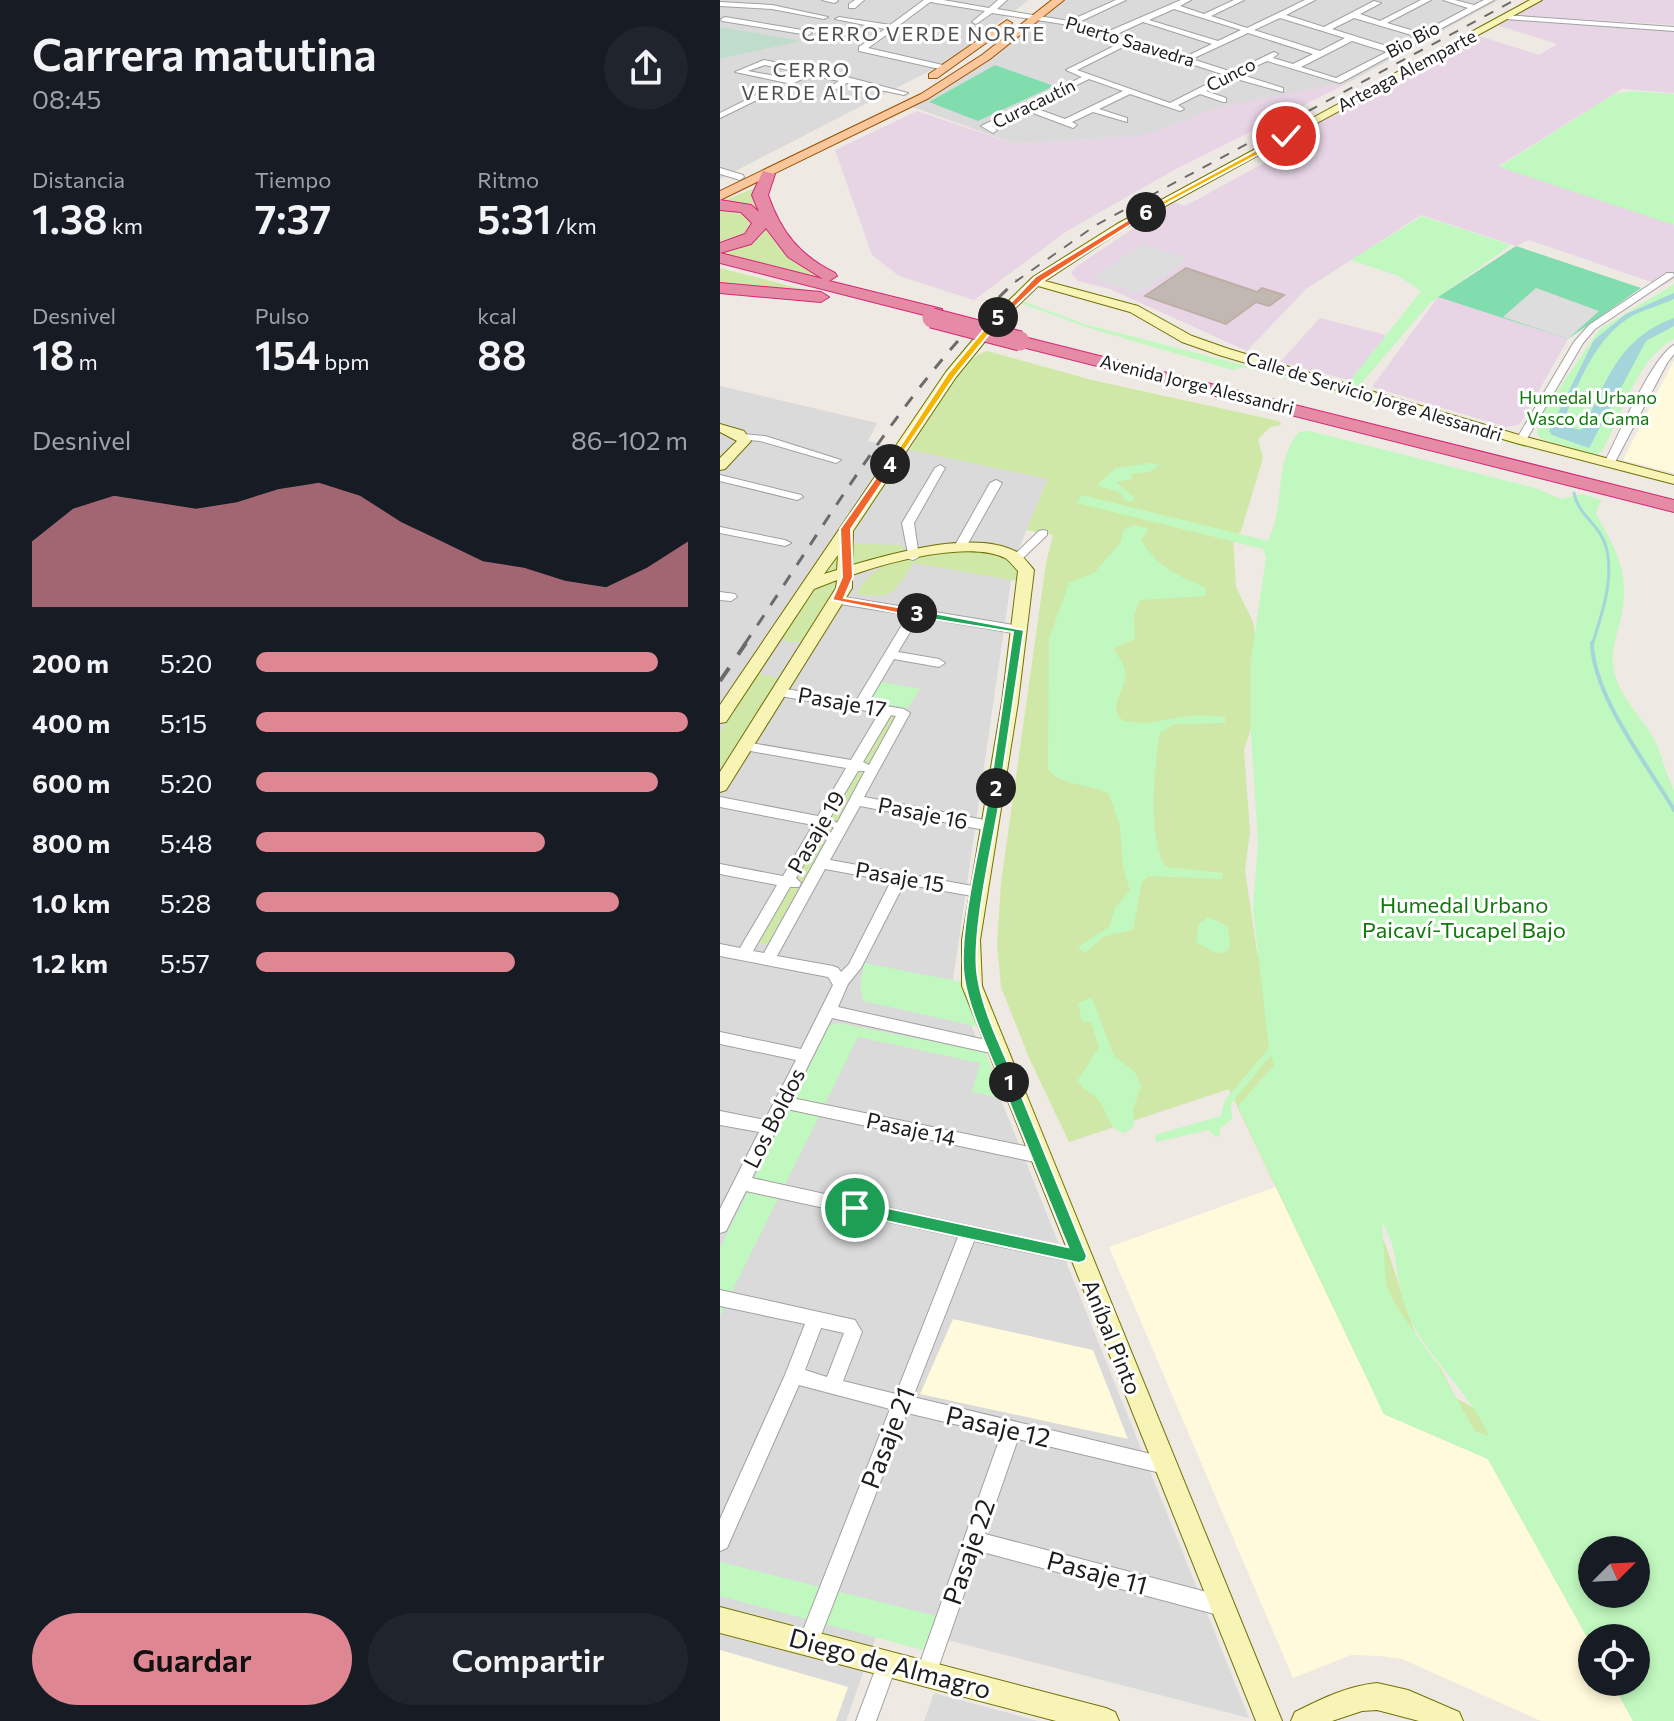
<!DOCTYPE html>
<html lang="es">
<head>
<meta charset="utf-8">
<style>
  body { margin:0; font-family:Commissioner,sans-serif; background:#20242c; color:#f1f3f6; height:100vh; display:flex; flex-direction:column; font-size:30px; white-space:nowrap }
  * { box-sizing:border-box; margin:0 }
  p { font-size:26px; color:#9ea1a6 }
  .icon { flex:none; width:44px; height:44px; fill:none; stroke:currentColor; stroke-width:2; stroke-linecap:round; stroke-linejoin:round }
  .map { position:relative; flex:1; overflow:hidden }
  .details { display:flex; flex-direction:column; background:#171b24; width:720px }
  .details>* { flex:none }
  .needle { width:52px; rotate:66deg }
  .buttons { position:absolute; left:858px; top:1536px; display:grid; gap:16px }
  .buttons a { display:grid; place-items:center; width:72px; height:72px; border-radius:50%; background:#171b24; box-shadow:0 4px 12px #0003; font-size:40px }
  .pin { position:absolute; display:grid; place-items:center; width:68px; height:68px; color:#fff; margin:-34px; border:4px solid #fff; border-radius:50%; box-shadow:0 2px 8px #0007 }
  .km { position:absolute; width:40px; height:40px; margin:-20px; border-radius:50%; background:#222; color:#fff; font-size:22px; line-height:40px; text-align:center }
  .round { display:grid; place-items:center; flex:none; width:84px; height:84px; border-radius:42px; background:#20242c }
  .headline { display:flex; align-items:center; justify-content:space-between; height:136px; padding:0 32px }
  h1 { font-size:44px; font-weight:600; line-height:60px }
  .figures { display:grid; grid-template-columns:repeat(3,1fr); gap:12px; height:136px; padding:8px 32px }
  .figures div { display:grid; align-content:center }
  .figures b { font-size:40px; font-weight:600 }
  .figures small { font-size:22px; font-weight:400 }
  .figures p { font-size:22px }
  .chart { height:224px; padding:16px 32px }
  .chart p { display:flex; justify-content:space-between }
  .chart svg { width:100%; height:144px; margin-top:8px; fill:#de8793; opacity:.7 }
  .button { display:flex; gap:16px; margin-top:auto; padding:16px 32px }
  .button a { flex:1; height:92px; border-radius:48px; background:#de8793; color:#111; font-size:32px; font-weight:600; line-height:92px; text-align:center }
  .button a+a { background:#20242c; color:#f1f3f6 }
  ul { padding:0 32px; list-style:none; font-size:26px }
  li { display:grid; grid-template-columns:128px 96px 1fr; align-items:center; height:60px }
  li i { height:20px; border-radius:10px; background:#de8793 }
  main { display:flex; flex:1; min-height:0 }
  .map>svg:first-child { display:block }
</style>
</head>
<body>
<main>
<section class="details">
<div class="headline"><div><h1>Carrera matutina</h1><p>08:45</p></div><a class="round"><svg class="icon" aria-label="share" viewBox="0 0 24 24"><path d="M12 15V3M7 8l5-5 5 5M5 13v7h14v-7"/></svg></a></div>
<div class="figures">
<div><p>Distancia</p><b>1.38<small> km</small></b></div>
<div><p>Tiempo</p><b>7:37</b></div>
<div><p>Ritmo</p><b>5:31<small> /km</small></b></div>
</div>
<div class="figures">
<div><p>Desnivel</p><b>18<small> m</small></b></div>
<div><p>Pulso</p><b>154<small> bpm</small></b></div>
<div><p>kcal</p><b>88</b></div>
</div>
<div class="chart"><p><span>Desnivel</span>86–102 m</p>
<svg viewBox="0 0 160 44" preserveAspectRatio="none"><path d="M0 44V24L10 14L20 10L30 12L40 14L50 12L60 8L70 6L80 10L90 18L100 24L110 30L120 32L130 36L140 38L150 32L160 24V44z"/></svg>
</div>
<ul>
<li><b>200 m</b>5:20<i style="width:93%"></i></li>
<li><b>400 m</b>5:15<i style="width:100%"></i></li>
<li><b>600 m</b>5:20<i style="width:93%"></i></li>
<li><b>800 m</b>5:48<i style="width:67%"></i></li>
<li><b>1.0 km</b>5:28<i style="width:84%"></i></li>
<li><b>1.2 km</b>5:57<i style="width:60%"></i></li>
</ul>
<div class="button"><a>Guardar</a><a>Compartir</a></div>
</section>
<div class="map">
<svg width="954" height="1721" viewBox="0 0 954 1721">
  <rect width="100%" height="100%" fill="#eee9e3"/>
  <path fill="#dbdada" d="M0,0H309L225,63L0,179V59L78,41L0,27Z
    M346,0H779L624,85L421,136L295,144L193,107L275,56Z
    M0,386L157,423L148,441L328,478L294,561L233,980L529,1718L161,1623L126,1721H0Z
    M214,1693L318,1721H204Z"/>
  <path fill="#e7d5e6" d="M824,0H954V25L794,15Z
    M788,19L954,31V93L902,89L779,166L954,224V279L943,286L809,240L796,246L701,215L586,289L527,351L390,289L358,281L351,273L357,266L453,202L465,206L573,147L563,142L756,35L819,55L837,44L777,25Z
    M621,83L624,85L456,169L347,231L254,300L179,276L152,255L115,150L197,111L295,144L421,136L501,107Z
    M718,297L848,339L800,424L787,427L652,387Z
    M600,318L670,336L632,381L560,362Z"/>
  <path fill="#fffadb" d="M954,360V473L903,460Z
    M558,1186L664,1414L768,1459L872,1646V1682H892L913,1721H821L682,1659L659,1656L631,1655L573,1678L389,1247Z
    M233,1319L373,1350L408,1439L200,1394Z
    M0,1650L128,1687L116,1721H0Z"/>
  <path fill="#cfe8a8" d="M35,188C61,249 56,253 117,284L0,254V250L14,247L42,214L30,206L3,201Z
    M9,207L34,217V231L0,246V209Z
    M0,268L101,294L0,285Z
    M267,351L372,380L559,421L561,425L550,427L538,439L543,458L521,531L513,539L516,587L533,622L543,690L524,750L530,832L525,871L537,952L544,970L559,1052L555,1076L567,1089L665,1243L697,1339L721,1369L736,1398L788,1427L872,1550V1594H916L954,1721H913L892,1682H916V1638H872V1646L768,1459L664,1414L509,1089L349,1142L310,1060L281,987L277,945L281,883L326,563L333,535L306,530L328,479L190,450C204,424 238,358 267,351Z
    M120,543L182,545L185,554L96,580Z
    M272,549L302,570V582L194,563C172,593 177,599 137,594C157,548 232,551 272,549Z
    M117,578L118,585L86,636L81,642H66L62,634L98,583Z
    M37,673L58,678L0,770V732Z
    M170,711L180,713L47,945L37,942Z"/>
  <path fill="#c0dccc" d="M0,27L81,41L0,59Z"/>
  <path fill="#c1f8bf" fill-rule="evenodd" d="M912,91L954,94V225L779,167L894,94Z
    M702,216L791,245L710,303L639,386L629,382L701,291L679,276L631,260Z
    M954,284V339C917,358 901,417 882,451L876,455L821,439L817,433L821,415L879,330Z
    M305,302L364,324L597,384L830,454L523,367L514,370L495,365L369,328L300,303Z
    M590,431L815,488L841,499L862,494L881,500L876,514C896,549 911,574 901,617C898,633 891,648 893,665C897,700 928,719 939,750C944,764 947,776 954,790V1721H913L892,1682H916V1638H872V1646L768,1459L664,1414L518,1106L554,1065L551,1055L511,1104L512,1119L500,1129V1136L495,1137L489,1130L436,1142L435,1135L501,1116L505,1100L549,1048L533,910L538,841L531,735V660L546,558L543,549L357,503L362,495L548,541C566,506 553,462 579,432ZM662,1223C678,1245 675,1275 683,1300C697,1351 749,1388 769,1436L755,1431L716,1363L676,1306L666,1285ZM872,1550H916V1594H872Z
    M431,463L440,465L429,472L410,474L413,479L396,482L415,498L411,502L404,500L401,493L377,485L396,468Z
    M414,525L429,529L421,540C437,567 458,575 485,588L486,596L420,600L414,615L415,639L393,648C397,656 405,663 405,672C407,691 385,708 404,721L425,723L477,715L505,717V723L454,724L440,733C434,764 427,841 446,867L503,873L502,879L429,876L422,882L413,930L384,936L365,953L358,947L389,927L396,906L410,891L403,867L400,826L389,794C371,783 340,787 328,769L329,639L349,583L374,573L401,542L403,530Z
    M157,681L200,689L188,708L148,702Z
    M488,917L508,926L510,945L507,952L496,953L476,942L479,924Z
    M144,963L242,982L259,1027L143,1001L140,986Z
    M372,998L394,1056L414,1071L421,1086L413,1110L414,1126L405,1133C387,1130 388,1110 377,1098C369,1091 362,1090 358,1080L379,1047L371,1022L362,1021L358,1003Z
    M118,1023L265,1052L285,1099L252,1092L260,1063L138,1037L0,1316V1248L109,1026Z
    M0,1562L216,1616L203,1650L0,1596Z"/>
  <path fill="#81ddae" d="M275,65L334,86L258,121L209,102Z
    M796,246L921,288L848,339L718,297Z"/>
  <path fill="#ddd" d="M423,244L468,259L418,294L373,278Z
    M816,288L879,311L848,339L783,317Z"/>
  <path fill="#a3d5db" d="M954,293V299C939,306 921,310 907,319C873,342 855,389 842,426L861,430C889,380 896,340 954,318V326L926,341L869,448L832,435L829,431L874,340L906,314Z"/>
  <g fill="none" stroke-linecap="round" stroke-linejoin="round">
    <path stroke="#a3d5db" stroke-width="3" d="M854,493C857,511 872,520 881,535C899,566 882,615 872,645"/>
    <path stroke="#a3d5db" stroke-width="4" d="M872,643C873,696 928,765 954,810"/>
  </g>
  <path fill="#c2b8b2" stroke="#bfaea5" stroke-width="2" d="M466,268L537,292L542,288L564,295L549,306L536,302L506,324L425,296Z"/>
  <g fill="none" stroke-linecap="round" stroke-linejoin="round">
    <defs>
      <path id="street" d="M102,0H117L118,1L114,3Z
        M135,0H144L135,8H129V4Z
        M204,0H223L269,8L278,0H287L277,9L349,21L396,0H406L357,23L387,32L461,0H471L460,6L484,14L514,0H524L491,16L527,28L585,0H595L566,15L604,27L654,1L661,3L640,14L660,21L701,0H711L667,23L701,33L748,8L723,0H735L754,5L764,0H774L620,83L547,61L519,74L563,88V92L513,78L486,91L506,98V102H503L480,94L458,105L464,109L460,111L410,94L379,109L407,118V122L373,112L352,122L357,125L353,128L305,110L272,126L277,130L273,133L261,126L362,77L346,70L402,42L349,25L272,13L256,24L252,22L265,11L210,2L178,26L202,30V34L173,30L148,48L227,66L228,68L224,70L139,51V47L165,29L115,19L119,17L170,25ZM454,9L521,30L498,41L429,20ZM560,18L625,38L600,51L534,30ZM634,18L695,36L673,48L612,29ZM423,22L492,44L465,57L395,35ZM528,33L593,54L573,64L553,58L558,54L554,52L512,72L472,59ZM632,41L667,52L616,78L581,67ZM409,44L505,75L450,103L357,70ZM369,79L403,91L345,119L312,107Z
        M0,2L52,5L108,17L104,19L52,9L0,6Z
        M783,15L954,27V31L786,19H783Z
        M5,17L88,31L92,33L88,35L2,21L1,19Z
        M44,60L127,77L188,93L184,95L127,83L109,93H106V89L119,81L90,75L72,84L15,72ZM45,65L82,73L71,79L28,71Z
        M36,95L43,97L0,118V113Z
        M0,168L23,175L24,177L20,180L0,174Z
        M947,273H953L954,276L875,329L863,343L805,442H797L796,440L854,342L869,325Z
        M954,345V354L947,363L894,464L893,466H885L884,464C897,438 932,357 954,345Z
        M23,434L45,436L121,460L116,463L40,441L19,439L18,437Z
        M220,465L225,468L194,523L199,557L193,560L189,559L182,523L215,468Z
        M0,475L81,495L83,497L77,500L0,481Z
        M276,480L282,483L246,547L244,549H236L234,547L270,483Z
        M0,527L65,540L71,543L65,546L0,533Z
        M323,530L327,531V535L302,559H294V555L319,531Z
        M0,592L15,594L17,597L11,601L0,600Z
        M118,596L299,626L305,630L299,634L199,617L178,652L219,659L225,663L219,667L174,659L148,703L184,709L190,713L144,797L270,821L275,823L277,826L275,829L270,831L140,806L110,860L258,887L265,892L258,897L184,884L141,968L128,984L118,1007L275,1042L280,1044L283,1048L280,1052L275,1054L112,1018L72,1098L319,1149L325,1151L327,1156L325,1161L319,1163L67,1109L32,1178L365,1251L368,1256L365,1261L359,1263L254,1241L193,1397L452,1459L454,1465L452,1471L445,1474L298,1439L265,1534L502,1596L509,1599L512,1606L509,1613L502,1616L259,1551L216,1674L213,1681L206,1684L199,1681L196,1674L281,1435L187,1413L98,1643L95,1650L88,1653L81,1650L78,1643L170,1409L79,1385L7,1548L0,1551V1519L65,1375L85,1324L0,1306V1290L135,1320L142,1332L123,1381L176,1394L238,1237L26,1191L6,1231L0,1233V1209L39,1132L0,1125V1111L45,1120L76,1060L0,1044V1032L81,1049L113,985L108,977L0,956V944L20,948L57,885L0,874V864L63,876L93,825L0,807V797L98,816L126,768L25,750L18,746L25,742L131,760L159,713L60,696L54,692L60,688L136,701L188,615L114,603L112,600ZM171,715L176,716L149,765L143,762ZM138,771H145L117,823L110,818ZM105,827H114L44,953L33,951L70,887H79L81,883L76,878ZM105,869L171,881L129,964L121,972L118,968L113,966L57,956ZM101,1328L124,1333L107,1377L85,1370Z
        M167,1654L174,1657L177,1664L156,1721H136L160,1657Z"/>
      <path id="secondary" d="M810,0H822L405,228L325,281L418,306L472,336L509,349L806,437L954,476V484L796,443L499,355L462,342L410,312L318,286L280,323L236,377L133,531L132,565C175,553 255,529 297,552C303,556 309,564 314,570L298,702L260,940L262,986L562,1721H536L242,986V940L282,702L298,571C294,567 290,561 285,558C249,540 169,562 132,575V588L6,790L0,792V772L116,588L117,580L94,589L6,722L0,723V705L226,372L272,317L313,277L397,224ZM118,555L117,570L104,574Z
        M0,424L24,431L31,441L5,469L0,470V458L17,441L0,432Z
        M0,1607L386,1708L395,1712L399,1721H336L0,1633Z
        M657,1683L688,1690L739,1712L743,1721H699L657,1710L642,1711L612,1721H571L575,1712C601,1699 627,1686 657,1683Z"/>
      <path id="primary" d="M332,0H344L270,59L209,98L0,200V191L201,94L262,55Z
        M287,20L292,23L291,25L217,78H209V74Z"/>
      <path id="highway" d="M43,171L55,174L48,195C61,232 79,255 115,273L117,276L109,281L222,309V317L216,318L0,263V253L103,279L68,257L46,228L31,244L0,253V243L25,234L32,223L21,212L0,210V200L31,205L39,212L32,195Z
        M0,283L101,292L109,297L101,302L0,293Z
        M300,336L954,500V512L294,345L291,341Z"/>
    </defs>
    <use href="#street" stroke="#a1a1a1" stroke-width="2"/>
    <use href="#secondary" stroke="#727106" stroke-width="2"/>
    <use href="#primary" stroke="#945202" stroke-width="2"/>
    <use href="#highway" stroke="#d62677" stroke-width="2"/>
    <use href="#street" fill="#fff" fill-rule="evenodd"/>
    <use href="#secondary" fill="#f8f4b6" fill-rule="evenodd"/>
    <use href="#primary" fill="#fac69b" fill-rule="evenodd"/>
    <use href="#highway" fill="#e58ba6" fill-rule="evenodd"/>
    <path stroke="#6b6b6b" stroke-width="2" stroke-dasharray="10 10" stroke-linecap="butt" d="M295,282L376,225L795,0"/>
    <path stroke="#6b6b6b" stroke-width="3" stroke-dasharray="12 12" stroke-linecap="butt" d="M24,645C107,523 188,380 297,280"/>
    <path stroke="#6b6b6b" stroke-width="4" stroke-dasharray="16 16" stroke-linecap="butt" d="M0,681L26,643"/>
    <defs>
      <path id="highway-bridge" d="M212,318L300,341"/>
    </defs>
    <use href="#highway-bridge" stroke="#d62677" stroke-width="21" stroke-linecap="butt"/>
    <use href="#highway-bridge" stroke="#e58ba6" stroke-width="19"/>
  </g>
  <path fill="#22a559" stroke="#fff" stroke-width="2" d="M289,1076L296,1082L367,1256L365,1261L359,1263L129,1213V1203L135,1201L348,1247L281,1082Z"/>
  <path fill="#22a559" stroke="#fff" stroke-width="2" d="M276,784L282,788C275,836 250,934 258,978C264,1014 282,1048 296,1082L289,1088L281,1082C268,1048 250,1014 244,978C237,933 262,837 270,788Z"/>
  <path fill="#22a559" stroke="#fff" stroke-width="2" d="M197,610L304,630L280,791L270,788L293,632L193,616Z"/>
  <path fill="#f0652b" stroke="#fff" stroke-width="2" d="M167,462L175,464L131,529L133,577L124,598L201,611L197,617L112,600L122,577L120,529Z"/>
  <path fill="#f5b400" stroke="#fff" stroke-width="2" d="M275,316L283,317L235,376L174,466H167L228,373Z"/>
  <path fill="#f0652b" stroke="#fff" stroke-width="2" d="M426,209L429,213L322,281L282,319H275L315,277Z"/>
  <path fill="#f5b400" stroke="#fff" stroke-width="2" d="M566,134L569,138L429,213L422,212Z"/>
  <g text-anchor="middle" stroke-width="6" stroke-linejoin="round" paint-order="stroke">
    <g font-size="18" fill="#1d1d1d" stroke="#fff">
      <text transform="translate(693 40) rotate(-28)" y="6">Bio Bio</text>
      <text transform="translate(410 42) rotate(17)" y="6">Puerto Saavedra</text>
      <text transform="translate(687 71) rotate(-28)" y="6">Arteaga Alemparte</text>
      <text transform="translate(511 75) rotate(-27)" y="6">Cunco</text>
      <text transform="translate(314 104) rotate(-26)" y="6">Curacautín</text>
      <text transform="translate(477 385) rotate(14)" y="6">Avenida Jorge Alessandri</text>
      <text transform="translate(654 397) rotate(17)" y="6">Calle de Servicio Jorge Alessandri</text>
    </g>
    <g font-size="18" fill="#10790c" stroke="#fff">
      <text x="868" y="404">Humedal Urbano<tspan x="868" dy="21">Vasco da Gama</tspan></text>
    </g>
    <g font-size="20" letter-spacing="2" fill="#505050" stroke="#fff">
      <text x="204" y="41">CERRO VERDE NORTE</text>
      <text x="92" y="77">CERRO<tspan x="92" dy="23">VERDE ALTO</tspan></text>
    </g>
    <g font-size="22" fill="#1d1d1d" stroke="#fff">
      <text transform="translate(122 702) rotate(10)" y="8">Pasaje 17</text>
      <text transform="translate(203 813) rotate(11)" y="8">Pasaje 16</text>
      <text transform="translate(96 832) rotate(-60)" y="8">Pasaje 19</text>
      <text transform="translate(180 877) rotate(10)" y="8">Pasaje 15</text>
      <text transform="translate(54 1118) rotate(-63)" y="8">Los Boldos</text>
      <text transform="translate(191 1129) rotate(12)" y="8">Pasaje 14</text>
      <text transform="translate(392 1337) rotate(68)" y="8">Aníbal Pinto</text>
    </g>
    <g font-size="22" fill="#10790c" stroke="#fff">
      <text x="744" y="913">Humedal Urbano<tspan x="744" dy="25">Paicaví-Tucapel Bajo</tspan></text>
    </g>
    <g font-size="26" fill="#1d1d1d" stroke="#fff">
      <text transform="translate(278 1427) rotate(13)" y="9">Pasaje 12</text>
      <text transform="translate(168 1438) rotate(-69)" y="9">Pasaje 21</text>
      <text transform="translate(249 1552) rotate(-71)" y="9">Pasaje 22</text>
      <text transform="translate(377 1573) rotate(15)" y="9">Pasaje 11</text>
      <text transform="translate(170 1664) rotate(15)" y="9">Diego de Almagro</text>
    </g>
  </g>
</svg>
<div class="buttons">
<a><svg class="needle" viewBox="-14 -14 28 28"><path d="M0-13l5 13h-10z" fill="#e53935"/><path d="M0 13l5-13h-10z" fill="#9ea1a6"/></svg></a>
<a><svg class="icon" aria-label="locate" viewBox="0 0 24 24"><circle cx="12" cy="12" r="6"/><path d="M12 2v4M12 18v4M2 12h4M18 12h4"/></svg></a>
</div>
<div class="pin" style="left:135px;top:1208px;background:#1e9e55"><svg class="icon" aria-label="arrive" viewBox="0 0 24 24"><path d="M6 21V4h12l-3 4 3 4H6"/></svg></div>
<div class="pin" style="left:566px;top:136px;background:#d93025"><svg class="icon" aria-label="check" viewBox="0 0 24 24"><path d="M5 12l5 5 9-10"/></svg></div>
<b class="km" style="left:289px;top:1082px">1</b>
<b class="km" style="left:276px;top:788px">2</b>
<b class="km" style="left:197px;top:613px">3</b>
<b class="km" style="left:170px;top:464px">4</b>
<b class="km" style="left:278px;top:317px">5</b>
<b class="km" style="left:426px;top:212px">6</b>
</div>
</main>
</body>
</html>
